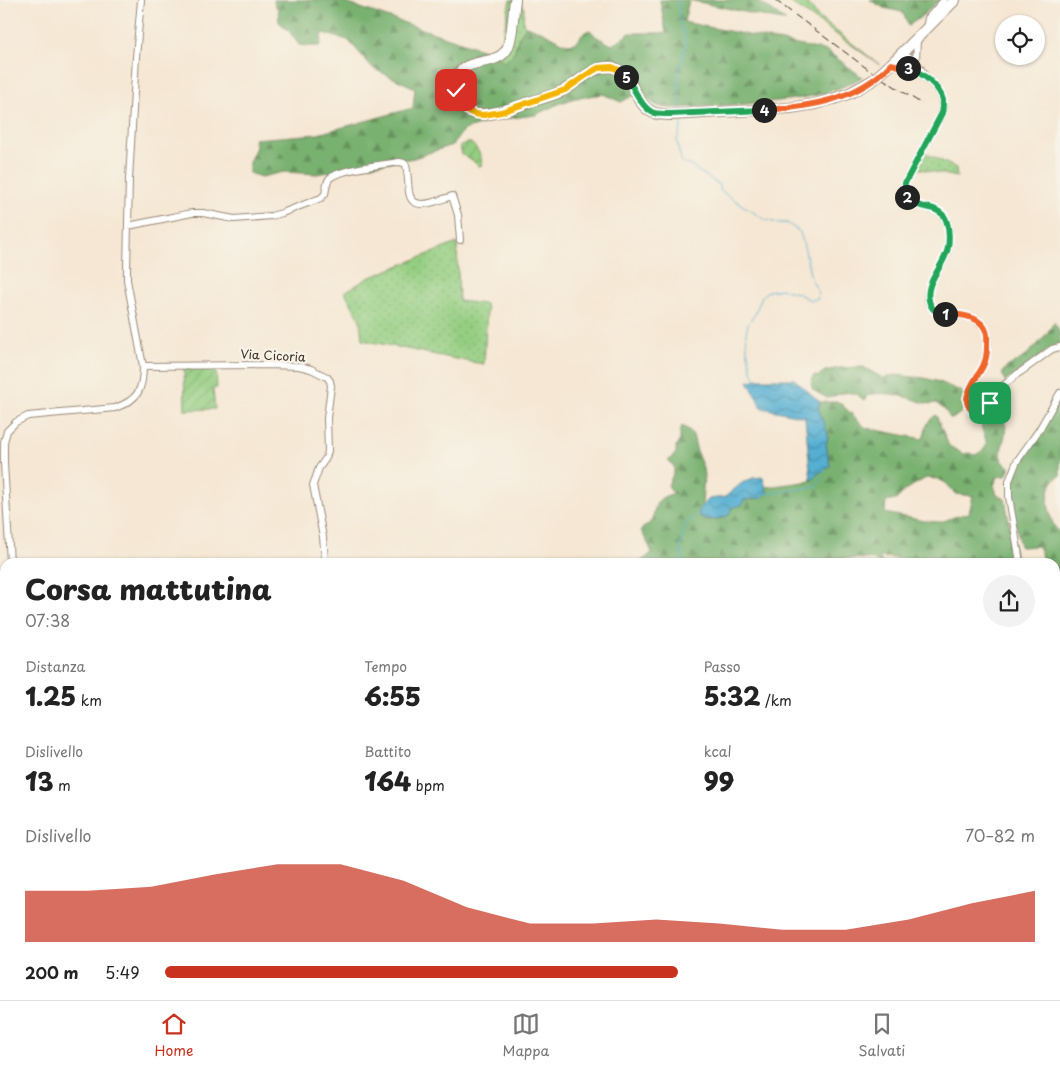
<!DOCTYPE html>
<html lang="it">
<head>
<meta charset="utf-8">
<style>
  body { margin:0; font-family:"Playpen Sans",sans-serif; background:#f2f2f2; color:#222; height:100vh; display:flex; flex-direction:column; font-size:19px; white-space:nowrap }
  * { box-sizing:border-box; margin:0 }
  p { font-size:16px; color:#767676 }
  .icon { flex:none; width:28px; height:28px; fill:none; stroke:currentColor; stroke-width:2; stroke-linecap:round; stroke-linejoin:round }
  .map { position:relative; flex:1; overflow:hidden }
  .panel { position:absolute; left:0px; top:558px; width:1060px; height:442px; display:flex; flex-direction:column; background:#fff; border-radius:15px 15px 0 0; box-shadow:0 1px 4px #0004 }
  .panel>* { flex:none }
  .buttons { position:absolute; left:995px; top:15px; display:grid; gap:10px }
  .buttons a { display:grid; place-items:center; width:50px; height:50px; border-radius:50%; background:#fff; box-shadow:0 1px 4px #0004; font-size:25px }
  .pin { position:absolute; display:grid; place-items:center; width:42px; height:42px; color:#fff; margin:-21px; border-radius:10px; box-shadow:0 2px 8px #0006 }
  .km { position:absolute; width:25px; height:25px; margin:-12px; border-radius:50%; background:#222; color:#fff; font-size:14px; line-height:25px; text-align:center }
  .round { display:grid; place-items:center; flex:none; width:52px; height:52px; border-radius:26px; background:#f2f2f2 }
  .head { display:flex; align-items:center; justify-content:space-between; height:85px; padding:0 25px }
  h1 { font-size:28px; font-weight:800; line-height:38px }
  .stats { display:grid; grid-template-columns:repeat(3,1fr); gap:8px; height:85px; padding:5px 25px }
  .stats div { display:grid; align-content:center }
  .stats b { font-size:25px; font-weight:800 }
  .stats small { font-size:14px; font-weight:400 }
  .stats p { font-size:14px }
  .chart { height:140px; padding:10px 25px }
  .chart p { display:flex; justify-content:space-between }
  .chart svg { width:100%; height:90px; margin-top:5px; fill:#c8321e; opacity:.7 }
  ul { padding:0 25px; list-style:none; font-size:16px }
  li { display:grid; grid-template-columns:80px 60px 1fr; align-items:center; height:38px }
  li i { height:12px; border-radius:6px; background:#c8321e }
  .tabs { display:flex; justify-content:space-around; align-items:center; height:70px; border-top:1px solid #e0e0e0; background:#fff; font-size:14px; color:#767676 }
  .tabs a { display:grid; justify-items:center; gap:2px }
  .tabs .selected { color:#c8321e }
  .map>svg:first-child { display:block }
</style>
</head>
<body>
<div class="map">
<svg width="1060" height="1000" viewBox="0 0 1060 1000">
  <defs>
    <pattern id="industrial-furrows" width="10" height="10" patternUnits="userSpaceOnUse" patternTransform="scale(1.25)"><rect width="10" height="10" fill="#cdc2b9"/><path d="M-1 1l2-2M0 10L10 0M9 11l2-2" fill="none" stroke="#b1a79f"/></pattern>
    <pattern id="grass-dots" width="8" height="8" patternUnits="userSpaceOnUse" patternTransform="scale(1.25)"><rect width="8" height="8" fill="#95ce82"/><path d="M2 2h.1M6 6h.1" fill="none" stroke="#81b170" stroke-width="1.8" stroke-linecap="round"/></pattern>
    <pattern id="forest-firs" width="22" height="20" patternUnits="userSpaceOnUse" patternTransform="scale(1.25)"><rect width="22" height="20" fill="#78b170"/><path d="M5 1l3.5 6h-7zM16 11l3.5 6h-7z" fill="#64905b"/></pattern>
    <pattern id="garden-furrows" width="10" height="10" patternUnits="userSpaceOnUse" patternTransform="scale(1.25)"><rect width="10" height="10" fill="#95ce82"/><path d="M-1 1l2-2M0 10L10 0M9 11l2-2" fill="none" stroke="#81b170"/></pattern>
    <pattern id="water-waves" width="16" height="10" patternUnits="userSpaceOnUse" patternTransform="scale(1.25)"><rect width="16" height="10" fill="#54afd2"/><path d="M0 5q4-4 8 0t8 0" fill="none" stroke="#478faa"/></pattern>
  </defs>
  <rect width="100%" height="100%" fill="#f7f3e8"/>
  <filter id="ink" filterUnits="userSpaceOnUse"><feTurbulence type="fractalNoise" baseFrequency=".02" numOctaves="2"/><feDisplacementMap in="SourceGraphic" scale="10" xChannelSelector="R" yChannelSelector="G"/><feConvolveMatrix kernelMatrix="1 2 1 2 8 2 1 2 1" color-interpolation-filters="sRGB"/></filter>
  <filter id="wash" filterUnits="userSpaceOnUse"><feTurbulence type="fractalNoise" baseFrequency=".0096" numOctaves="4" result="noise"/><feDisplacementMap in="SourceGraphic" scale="20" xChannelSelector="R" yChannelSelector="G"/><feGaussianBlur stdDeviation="1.12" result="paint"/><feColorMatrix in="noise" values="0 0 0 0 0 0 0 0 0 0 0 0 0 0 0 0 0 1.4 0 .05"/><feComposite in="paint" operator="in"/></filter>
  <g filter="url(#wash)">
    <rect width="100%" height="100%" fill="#f5e7d3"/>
    <path fill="url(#industrial-furrows)" d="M0,821H5V962L0,963Z"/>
    <path fill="url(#grass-dots)" stroke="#687c50" d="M510,0H520L521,4L524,8L523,24L526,26L519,37L514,53L506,62L490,52L497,49L502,42Z
      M787,0C805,0 807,1 818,17L880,65Z
      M924,152L956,168L957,177L916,168Z
      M457,243L459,301L485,304L487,308L484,364L471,362L362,340L360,320L345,292L368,278Z
      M1060,620V697L1055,704V621Z"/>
    <path fill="url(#forest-firs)" stroke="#5a6e47" fill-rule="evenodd" d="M274,0H324L340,1L490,52L505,62L514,53L519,37L526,26L543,32L566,44L575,43L585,32L590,30L597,37L612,45L630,33H666L660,0H757L786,21L689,0L684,22L827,51L862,77C831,95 802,99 767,102C735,105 703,107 671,108C657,107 652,105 644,94L632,96L621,102L603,94L575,98L560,103L535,115L495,120L464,130L452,145L414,158L317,174L284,172L261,177L249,173V162L256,147L254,139L318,134L413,108L415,88L374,69L348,40L322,33L320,46H306L299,45L289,31L279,22L278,9L275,5Z
      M870,0H940L918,19L908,26L906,19L902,12L884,8Z
      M1054,322C1059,329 1060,335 1060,344H1056L1005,382C1004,378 1001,374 1004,370C1007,366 1015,363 1020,360C1033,350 1047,336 1054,322Z
      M863,367L883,378L894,375L924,378L940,382L967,394L972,393L986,396L999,406C999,408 999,411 1000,414C1001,419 1006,422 1006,428C1006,441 993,459 1010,467L1006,476H1001L998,477L994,485L997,495L1005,499L1015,555L1011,562H948V561L879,557L882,562H876L873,559L836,558L837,562H640L652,553C650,545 644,538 641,530L653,520C655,502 657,498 675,493L671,491L668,485L674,472V466L668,461L676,453V446L680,440V431L682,426L689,430L693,435L698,456L702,465L704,473L702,505L699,509L706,520L724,518L731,508L736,506L744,500L761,498L767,492L766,487L811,481L817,474L830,466L826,445L828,437L824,423L819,413L818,408L820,402H839L866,428L923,439C926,429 926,421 936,415L949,446L964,454L969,453L975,455C999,444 976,433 982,417L978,418L968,415L964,407L962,412L952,419L950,418L945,410L936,403C926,406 919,400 909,398C894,394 884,392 868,395L864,400C850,388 844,393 827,398L813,390L811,384L814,375L817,377L825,371L839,368ZM926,478L938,479L946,483L956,494L973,496L969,513L954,517L941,522L925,521L885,513L886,502L896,500L905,490Z
      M1060,398V476C1042,482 1047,523 1060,533V597L1058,600L1055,596V562H1043L1041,553L1038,546L1020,547L1011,495L1013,478L1020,461Z
      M1055,797L1060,804V882L1055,868Z"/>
    <path fill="url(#garden-furrows)" stroke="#687c50" d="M467,143H471C478,149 482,156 482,165L478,166L472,160L462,155L460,146Z
      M184,368H216L217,388L213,389L215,409L185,410Z"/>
    <path fill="url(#water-waves)" stroke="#486c78" d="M759,379H794L820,402L818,408L827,431L828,437L826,445L830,466L817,474L811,481L805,417L762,408L748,381Z
      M763,477L767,492L761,498L744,500L742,505L731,508L729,515C719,520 709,522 699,516V509L709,499L725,497L742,483L753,478Z"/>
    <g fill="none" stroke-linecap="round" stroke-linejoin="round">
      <path stroke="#54afd2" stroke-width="1" d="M678,0L679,20L684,34L686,45L679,72L678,83L681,105V111
        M681,120V129L677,140L679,152L682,163L691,166L718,184L721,191L765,220L778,223H787L800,232L805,250L811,279L817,289L818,299L810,300L797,293L782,289L768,291L762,296L755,314L748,324L746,333L747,349L752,371L756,379
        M765,494L816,487L824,473V470
        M683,562L680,547L685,524L699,513"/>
    </g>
  </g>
  <g filter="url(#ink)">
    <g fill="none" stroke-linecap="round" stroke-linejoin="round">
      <defs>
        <path id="street" d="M926,28L928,18L944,0
          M903,53L916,61L927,79L938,90L943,101L942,113L905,183C904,187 903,191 905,194C912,214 944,199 949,230C949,237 949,247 947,253C942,269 918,291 932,308C940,318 960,313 972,318C974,319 976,320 978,322C983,325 986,329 987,334C988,343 987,355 984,364C980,375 962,394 968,406C969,408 971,410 973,411C992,414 988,402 998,391C1003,385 1010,380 1016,375C1028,367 1040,358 1052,349L1060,347
          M903,53C904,65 914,70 924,77
          M916,61L917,39
          M891,65L912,69
          M128,226L192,213H203L234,219L271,216L282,213L321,198L325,194C326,190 326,183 329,179C337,169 386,164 400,162L404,163L406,165C408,174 408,183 409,192C412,214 439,200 452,196L458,215L460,240
          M143,366L268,365L299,366L311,369L327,377L330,381L331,386L327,418L328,451L326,458L319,468L313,485L323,537L325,559L322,562
          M10,562L4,464V442L7,431L16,422L28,416L115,408C138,400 143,390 143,366L127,280V270L129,179L136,57L141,0
          M1020,562L1009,497V481L1017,461L1039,430L1060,393
          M0,642L5,626
          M1055,737L1060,745"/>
        <path id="primary" d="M515,0C513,12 513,43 505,52C491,68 457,55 456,85C456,130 502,112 527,103C539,99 554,96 566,89C580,81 591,67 609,67C633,68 633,103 652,112C657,115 664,114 670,115L790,108L815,104L833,99L850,93L873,80
          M888,67L955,0"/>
        <path id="highway" d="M1005,995L1026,1000
          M1035,995L1051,1000
          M509,1000L603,995
          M648,1000L743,995"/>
      </defs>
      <use href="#street" stroke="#988878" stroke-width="8"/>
      <use href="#primary" stroke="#988878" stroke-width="12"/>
      <use href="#highway" stroke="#988878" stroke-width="13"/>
      <use href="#street" stroke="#fff" stroke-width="6"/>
      <use href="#primary" stroke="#fff" stroke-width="10"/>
      <use href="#highway" stroke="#fff" stroke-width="11"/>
      <path stroke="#3b2a1e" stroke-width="1" stroke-dasharray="8 4" stroke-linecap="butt" d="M775,0L869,70L922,104"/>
      <defs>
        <path id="primary-bridge" d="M873,80L888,67"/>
      </defs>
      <use href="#primary-bridge" stroke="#988878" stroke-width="12" stroke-linecap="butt"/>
      <use href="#primary-bridge" stroke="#fff" stroke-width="10"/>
    </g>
  </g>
  <g fill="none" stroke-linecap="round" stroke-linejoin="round" filter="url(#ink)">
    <defs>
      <path id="split-1" d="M945,314C959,314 981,316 986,331C988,335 987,342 987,347C987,353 986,360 983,366C978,376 969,386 967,398C966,404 969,407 973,412C981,412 988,411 990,403"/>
      <path id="split-2" d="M907,197C915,210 935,204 944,216C950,225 950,245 946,254C940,271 923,285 930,304C933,311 938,314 945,314"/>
      <path id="split-3" d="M907,197L904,194L905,183L942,113C943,109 943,104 943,100C939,86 922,72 908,68"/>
      <path id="split-4" d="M764,110C809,107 859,100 891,64L908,68"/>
      <path id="split-5" d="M626,77C634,87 641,108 654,113C659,114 665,114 670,114L764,110"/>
      <path id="split-6" d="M484,115L501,112L565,90L588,74L598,68L612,67L621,71L626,77"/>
      <path id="split-7" d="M456,90C460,106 467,115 484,115"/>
    </defs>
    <use href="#split-1" stroke="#fff" stroke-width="10"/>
    <use href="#split-2" stroke="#fff" stroke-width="10"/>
    <use href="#split-3" stroke="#fff" stroke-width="10"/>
    <use href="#split-4" stroke="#fff" stroke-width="10"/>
    <use href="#split-5" stroke="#fff" stroke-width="10"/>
    <use href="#split-6" stroke="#fff" stroke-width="10"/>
    <use href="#split-7" stroke="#fff" stroke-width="10"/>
    <use href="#split-1" stroke="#f0652b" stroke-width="6"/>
    <use href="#split-2" stroke="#22a559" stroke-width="6"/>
    <use href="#split-3" stroke="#22a559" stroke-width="6"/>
    <use href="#split-4" stroke="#f0652b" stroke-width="6"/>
    <use href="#split-5" stroke="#22a559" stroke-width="6"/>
    <use href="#split-6" stroke="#f5b400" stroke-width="6"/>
    <use href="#split-7" stroke="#f5b400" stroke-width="6"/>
  </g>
  <g text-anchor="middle" stroke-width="4.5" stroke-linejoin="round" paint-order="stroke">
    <g font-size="12" fill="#3b2a1e" stroke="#f7f3e8">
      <text transform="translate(273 356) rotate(3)" y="4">Via Cicoria</text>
    </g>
  </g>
</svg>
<div class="buttons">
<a><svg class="icon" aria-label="locate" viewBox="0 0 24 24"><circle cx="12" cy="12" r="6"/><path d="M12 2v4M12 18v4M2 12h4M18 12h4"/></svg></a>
</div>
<div class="pin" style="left:990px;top:403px;background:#1e9e55"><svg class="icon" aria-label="arrive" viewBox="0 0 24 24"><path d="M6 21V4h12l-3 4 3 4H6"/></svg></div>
<div class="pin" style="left:456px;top:90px;background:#d93025"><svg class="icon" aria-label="check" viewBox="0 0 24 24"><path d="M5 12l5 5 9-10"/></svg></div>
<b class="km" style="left:945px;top:314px">1</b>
<b class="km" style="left:907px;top:197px">2</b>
<b class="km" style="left:908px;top:68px">3</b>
<b class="km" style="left:764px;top:110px">4</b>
<b class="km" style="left:626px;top:77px">5</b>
<section class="panel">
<div class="head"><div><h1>Corsa mattutina</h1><p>07:38</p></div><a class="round"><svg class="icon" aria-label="share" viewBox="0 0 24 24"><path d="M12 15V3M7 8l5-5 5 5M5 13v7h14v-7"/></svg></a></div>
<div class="stats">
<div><p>Distanza</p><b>1.25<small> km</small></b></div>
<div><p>Tempo</p><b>6:55</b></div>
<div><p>Passo</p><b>5:32<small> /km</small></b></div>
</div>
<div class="stats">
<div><p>Dislivello</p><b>13<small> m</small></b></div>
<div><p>Battito</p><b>164<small> bpm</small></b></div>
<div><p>kcal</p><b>99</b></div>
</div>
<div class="chart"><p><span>Dislivello</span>70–82 m</p>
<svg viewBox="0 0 160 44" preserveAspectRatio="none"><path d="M0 44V19L10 19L20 17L30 11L40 6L50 6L60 14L70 27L80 35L90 35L100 33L110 35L120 38L130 38L140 33L150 25L160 19V44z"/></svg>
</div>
<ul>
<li><b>200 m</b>5:49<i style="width:59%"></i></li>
</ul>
</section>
</div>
<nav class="tabs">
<a class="selected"><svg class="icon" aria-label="home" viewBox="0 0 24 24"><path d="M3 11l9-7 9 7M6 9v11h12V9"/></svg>Home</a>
<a><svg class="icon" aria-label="map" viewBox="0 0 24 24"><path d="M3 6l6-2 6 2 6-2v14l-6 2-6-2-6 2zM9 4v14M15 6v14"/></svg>Mappa</a>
<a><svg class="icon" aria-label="saved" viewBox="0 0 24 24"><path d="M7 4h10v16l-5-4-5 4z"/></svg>Salvati</a>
</nav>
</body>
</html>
